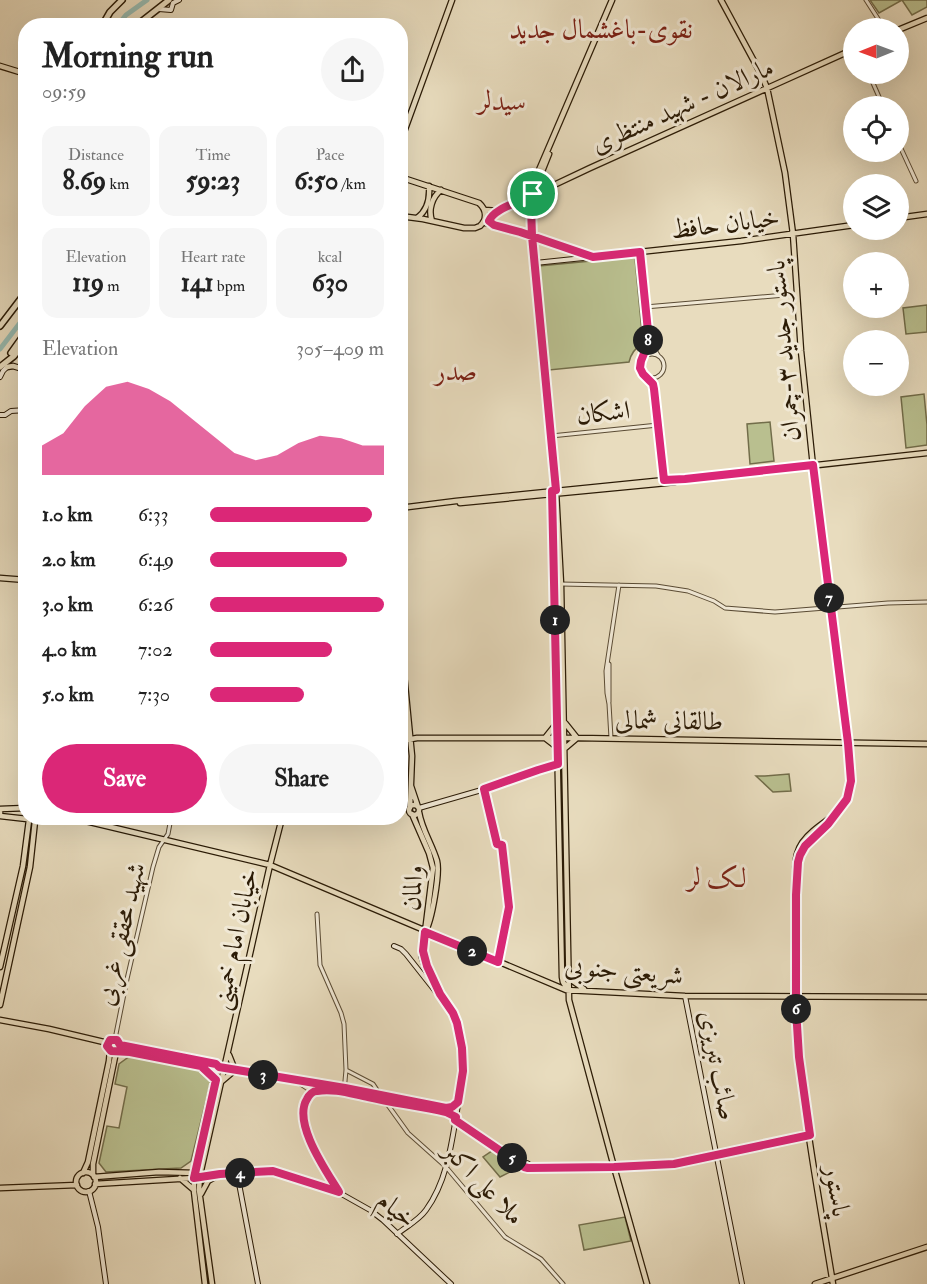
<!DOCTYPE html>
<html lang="en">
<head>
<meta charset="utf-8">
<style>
  body { margin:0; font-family:"IM FELL Double Pica",Amiri,serif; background:#f6f6f6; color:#222; height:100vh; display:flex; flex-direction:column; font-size:22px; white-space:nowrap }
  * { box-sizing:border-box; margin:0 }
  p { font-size:20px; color:#767676 }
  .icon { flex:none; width:33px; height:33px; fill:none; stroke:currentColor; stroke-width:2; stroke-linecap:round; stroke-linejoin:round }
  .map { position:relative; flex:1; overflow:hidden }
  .details { position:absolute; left:18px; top:18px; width:390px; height:807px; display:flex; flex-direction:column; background:#fff; border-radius:24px; box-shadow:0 6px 24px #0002 }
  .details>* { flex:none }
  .needle { width:39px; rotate:269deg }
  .buttons { position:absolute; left:843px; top:18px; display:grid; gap:12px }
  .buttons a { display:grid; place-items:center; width:66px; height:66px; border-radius:50%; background:#fff; box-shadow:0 6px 24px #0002; font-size:30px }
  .pin { position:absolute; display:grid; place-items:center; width:51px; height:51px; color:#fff; margin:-26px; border:3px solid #fff; border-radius:50%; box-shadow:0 2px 6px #0007 }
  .km { position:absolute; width:30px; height:30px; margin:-15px; border-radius:50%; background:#222; color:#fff; font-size:16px; line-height:30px; text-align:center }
  .round { display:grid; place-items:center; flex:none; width:63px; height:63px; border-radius:32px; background:#f6f6f6 }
  .headline { display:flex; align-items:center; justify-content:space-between; height:102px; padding:0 24px }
  h1 { font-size:33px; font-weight:700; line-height:45px }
  .metrics { display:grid; grid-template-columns:repeat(3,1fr); gap:9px; height:102px; padding:6px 24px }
  .metrics div { display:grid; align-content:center; border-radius:15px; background:#f6f6f6; text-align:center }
  .metrics b { font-size:26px; font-weight:700 }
  .metrics small { font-size:16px; font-weight:400 }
  .metrics p { font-size:16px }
  .chart { height:168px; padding:12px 24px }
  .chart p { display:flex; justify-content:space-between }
  .chart svg { width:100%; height:108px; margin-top:6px; fill:#db2777; opacity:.7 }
  .cta { display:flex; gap:12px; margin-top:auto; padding:12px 24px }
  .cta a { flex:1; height:69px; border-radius:36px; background:#db2777; color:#fff; font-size:24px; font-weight:700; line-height:69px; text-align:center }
  .cta a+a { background:#f6f6f6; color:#222 }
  ul { padding:0 24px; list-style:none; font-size:20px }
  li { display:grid; grid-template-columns:96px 72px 1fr; align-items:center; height:45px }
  li i { height:15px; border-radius:8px; background:#db2777 }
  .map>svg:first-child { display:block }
</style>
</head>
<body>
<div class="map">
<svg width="927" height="1284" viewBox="0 0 927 1284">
  <rect width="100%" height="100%" fill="#e8dcbe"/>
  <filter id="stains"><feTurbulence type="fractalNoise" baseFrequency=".00333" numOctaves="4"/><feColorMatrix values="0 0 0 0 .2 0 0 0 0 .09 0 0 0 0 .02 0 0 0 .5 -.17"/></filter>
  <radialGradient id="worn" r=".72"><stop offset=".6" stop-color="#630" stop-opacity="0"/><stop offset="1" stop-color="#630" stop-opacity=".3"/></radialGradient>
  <path fill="#b9bf8f" stroke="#726d4a" stroke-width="1.5" d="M870,0H927V7L912,15L902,0L879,13Z
    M633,257L635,258L643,343C635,348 631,353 629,362L549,370L539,266Z
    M927,305V332L906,334L903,308Z
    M924,394L927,425V445L906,448L901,397Z
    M770,422L774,461L750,464L747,424Z
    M789,774L791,791L773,792L756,776H765Z
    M130,1056L198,1069L211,1081L191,1161L181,1168L106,1172L99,1163L107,1126L119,1128L127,1087L115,1084L119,1064Z
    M495,1149L522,1166L500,1177L483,1157Z
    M625,1217L631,1241L584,1250L579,1225Z"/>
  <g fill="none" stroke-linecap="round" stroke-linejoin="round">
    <path stroke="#97bcb2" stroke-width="5" d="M117,26L126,15L147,0
      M0,349L26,315"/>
    <defs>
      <path id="tertiary" d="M866,0L884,28
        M869,74L883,106
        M898,142L916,181
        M640,253L649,341L658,355
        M645,307L797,294
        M640 366a12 12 0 1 1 24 0a12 12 0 1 1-24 0Z
        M643,357L648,343
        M646,376L653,384L655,389L664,480
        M551,436L658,425
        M561,584L656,586L688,591L714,601L725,608L775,612L888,603L927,602
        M609,664V702
        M611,738L609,704L607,693L606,671L619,585
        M485,789L497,845H502L509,907L498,962
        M317,914L320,965L341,1013L344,1024L346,1070L344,1092
        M115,1039L127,979L153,867L159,847L168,834L171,818
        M346,1070L373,1084L381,1096
        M294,1080L310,1083
        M296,1081L308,1089
        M308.5 1087a4.5 4.5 0 1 1 9 0a4.5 4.5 0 1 1-9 0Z
        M315,1084L438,1107L456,1113
        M316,1091H336L443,1112L456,1117
        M313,1092C286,1117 324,1167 338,1191
        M385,1101L408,1133L446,1167L505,1237L541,1259L563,1284
        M447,1108L452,1107L458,1102"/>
      <path id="secondary" d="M159,9L171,10L173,3L179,0
        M532,198V236L556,491
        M535,263L593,257
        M0,377L3,371L7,367
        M0,415H5L11,411L26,410
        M419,808L485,789L538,770L558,764
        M425,932L421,956L428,977
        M394,946L401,949L406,954L436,992C454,1004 462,1038 463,1059C464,1074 460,1090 458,1105C452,1140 448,1180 426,1210C419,1220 407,1226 397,1234
        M423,950L429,972L440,994
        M685,996L742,1284
        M225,1068L294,1080
        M455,1120L523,1165
        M527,1163L530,1165L529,1167L523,1166L524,1164Z
        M529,1167H614L674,1164L809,1135
        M237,1173L258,1284
        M200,1177L220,1174L273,1171L338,1192L370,1210L383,1220L451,1284
        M89,1191L98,1227L106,1284"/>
      <path id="primary" d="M721,0L761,74L767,88L785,173L793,234L801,351L816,495L850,762C851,774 852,787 848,798C838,822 801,837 799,862C796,888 797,914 796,940C796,973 796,1007 798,1040C804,1122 820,1203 833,1284
        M898,30L927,18
        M0,66L26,74
        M400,143L452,0
        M400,177L479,203C487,210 487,220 480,226L475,228H464L423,219L400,216
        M533,194L549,154
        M527,198L612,0
        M485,210L499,211L590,168L854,49
        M417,218C427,211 430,198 429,186
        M898,218L927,214
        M432,221C428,210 432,197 441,190
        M483,222L520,232L593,257L741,241L854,225
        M491,223L489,221V218L499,211
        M7,367L13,366L26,370
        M552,491L562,977L563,982L568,990
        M556,491L561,584L569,1000L614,1167L647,1284
        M460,503L656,484L675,482L681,480
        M400,508L456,501L675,479L681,480L927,453
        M0,578L26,580
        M400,633L412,756L410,808
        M557,723L545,738L558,748
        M400,734L407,731L409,728
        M400,741L417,738H578L927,744
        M564,749L577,738L565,723
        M411,786L418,807
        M409 810a5 5 0 1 1 10 0a5 5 0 1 1-10 0Z
        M419,812C422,830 432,844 437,861C440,873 432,921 425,932
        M26,813V814
        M412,814L429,853L433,868L425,932
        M0,815V809L26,808
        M0,816L27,819
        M73,818L270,865L566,990L685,996L927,997
        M796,876C792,845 807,835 830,818
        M0,967L23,866L29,820L26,818
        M570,974L574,982L584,989
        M0,1005L30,867L35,821L40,818
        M0,1020L49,1029L108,1043
        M108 1046a6 6 0 1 1 12 0a6 6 0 1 1-12 0Z
        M120,1045L216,1064L219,1067
        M117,1051L130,1052L215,1069L221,1068
        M201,1066L216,1080
        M222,1081L235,1070L229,1055
        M76 1182a10 10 0 1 1 20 0a10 10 0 1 1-20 0Z
        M83,1173L88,1162L109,1061L110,1050
        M93,1175V1164L116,1052
        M94,1177L159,1172L196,1173
        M180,1178L194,1190
        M95,1184L194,1178
        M0,1188L77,1185
        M201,1194L208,1181L220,1174
        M205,1284L194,1191V1175L219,1067
        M212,1284L199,1190L200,1175L270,865L282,818
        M815,1284L927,1247"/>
      <path id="trunk" d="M102,26L110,12L122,0
        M136,26L169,0
        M0,326L26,292
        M11,353L26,332
        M0,367L14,356L26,341"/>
    </defs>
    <use href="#tertiary" stroke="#5a4b34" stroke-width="5"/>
    <use href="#secondary" stroke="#2b1b06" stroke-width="6"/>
    <use href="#primary" stroke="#2b1b06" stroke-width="7"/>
    <use href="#trunk" stroke="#2b1b06" stroke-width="8"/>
    <use href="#tertiary" stroke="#f0e8d5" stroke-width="3"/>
    <use href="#secondary" stroke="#f0e8d5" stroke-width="4"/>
    <use href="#primary" stroke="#e8dcbe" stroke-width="4.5"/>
    <use href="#trunk" stroke="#e8dcbe" stroke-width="5"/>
  </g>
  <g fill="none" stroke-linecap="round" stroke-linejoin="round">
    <defs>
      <path id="route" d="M533,194L531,206L532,236L556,490L552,491L558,764L538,770L484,789L497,844L502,845L509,907L498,962L425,932L423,951L427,966L440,994L453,1013L457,1023L462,1048L463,1071L458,1102L452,1107L446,1108L345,1088L219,1067L216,1064L120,1045L117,1040H110L107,1046L111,1051L130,1052L201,1066L216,1080L194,1178L220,1174L273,1171L339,1192C327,1172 292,1123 307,1099C309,1095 313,1091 317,1091C334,1088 352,1094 368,1097C394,1103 420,1106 446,1112L456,1117L455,1120L524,1167L528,1168L614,1167L674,1164L810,1135L799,1057L796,1009V895L798,862L800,855L805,846L828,824L847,799L851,781L848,743L813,465L685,479L664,480L654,389L653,384L643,374L640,368L641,361L649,341L640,252L593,257L520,232L494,225L489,221C494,208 521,202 533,194"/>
    </defs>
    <use href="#route" stroke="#fff" stroke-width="12"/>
    <use href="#route" stroke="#db2777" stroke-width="8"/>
  </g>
  <g text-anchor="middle" stroke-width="6" stroke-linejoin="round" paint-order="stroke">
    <g font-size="26" fill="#2b1b06" stroke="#f0e8d5">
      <text transform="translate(682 105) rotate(-24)" y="9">مارالان - شهید منتظری</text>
      <text transform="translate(725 223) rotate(-7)" y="9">خیابان حافظ</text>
      <text transform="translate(783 351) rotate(-95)" y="9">پاستور جدید ۳-چمران</text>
      <text transform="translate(603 412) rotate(-6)" y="9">اشکان</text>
      <text transform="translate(669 720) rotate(1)" y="9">طالقانی شمالی</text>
      <text transform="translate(412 888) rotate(-86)" y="9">والمان</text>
      <text transform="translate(120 934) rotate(-77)" y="9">شهید محققی غربی</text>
      <text transform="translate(234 939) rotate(-78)" y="9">خیابان امام خمینی</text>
      <text transform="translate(624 970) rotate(5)" y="9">شریعتی جنوبی</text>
      <text transform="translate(719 1065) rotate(79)" y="9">صائب تبریزی</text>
      <text transform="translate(484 1183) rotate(46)" y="9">ملا علی اکبر</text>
      <text transform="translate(838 1191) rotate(81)" y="9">پاستور</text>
      <text transform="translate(397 1209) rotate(39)" y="9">خیام</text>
    </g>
    <g font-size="27" fill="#7a1f14" stroke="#f0e8d5">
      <text x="601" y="38">نقوی-باغشمال جدید</text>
      <text x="502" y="110">سیدلر</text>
      <text x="456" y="380">صدر</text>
      <text x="717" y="887">لک لر</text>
    </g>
  </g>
  <rect width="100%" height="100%" filter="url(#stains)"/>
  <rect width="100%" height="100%" fill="url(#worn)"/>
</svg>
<div class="buttons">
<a><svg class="needle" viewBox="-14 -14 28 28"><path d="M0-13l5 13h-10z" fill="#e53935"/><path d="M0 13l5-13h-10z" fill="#767676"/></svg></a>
<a><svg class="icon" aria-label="locate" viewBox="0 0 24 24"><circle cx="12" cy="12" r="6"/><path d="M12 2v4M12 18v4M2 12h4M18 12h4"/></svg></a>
<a><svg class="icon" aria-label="layers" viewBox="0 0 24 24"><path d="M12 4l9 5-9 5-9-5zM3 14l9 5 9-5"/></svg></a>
<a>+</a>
<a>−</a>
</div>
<div class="pin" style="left:533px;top:194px;background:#1e9e55"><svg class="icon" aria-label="arrive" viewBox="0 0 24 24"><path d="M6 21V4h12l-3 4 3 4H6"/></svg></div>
<b class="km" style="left:555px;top:620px">1</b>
<b class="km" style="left:472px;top:951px">2</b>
<b class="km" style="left:263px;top:1075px">3</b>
<b class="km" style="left:240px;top:1173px">4</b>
<b class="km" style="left:512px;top:1158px">5</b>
<b class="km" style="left:796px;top:1009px">6</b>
<b class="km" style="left:829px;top:598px">7</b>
<b class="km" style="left:648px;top:340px">8</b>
<section class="details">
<div class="headline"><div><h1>Morning run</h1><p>09:59</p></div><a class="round"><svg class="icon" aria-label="share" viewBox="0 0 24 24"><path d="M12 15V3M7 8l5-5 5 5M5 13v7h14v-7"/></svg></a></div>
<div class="metrics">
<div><p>Distance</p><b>8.69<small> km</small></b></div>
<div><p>Time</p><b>59:23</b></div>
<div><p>Pace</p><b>6:50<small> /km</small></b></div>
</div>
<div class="metrics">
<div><p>Elevation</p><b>119<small> m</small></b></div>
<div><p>Heart rate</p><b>141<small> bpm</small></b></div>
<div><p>kcal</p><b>630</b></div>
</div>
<div class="chart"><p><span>Elevation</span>305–409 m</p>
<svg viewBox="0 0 160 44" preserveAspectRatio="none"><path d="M0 44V32L10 27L20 16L30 8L40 6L50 9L60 14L70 21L80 28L90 35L100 38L110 36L120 31L130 28L140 29L150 32L160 32V44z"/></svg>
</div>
<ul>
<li><b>1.0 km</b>6:33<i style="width:93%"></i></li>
<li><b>2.0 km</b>6:49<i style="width:79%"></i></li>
<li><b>3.0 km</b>6:26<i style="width:100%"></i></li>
<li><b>4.0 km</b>7:02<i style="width:70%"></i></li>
<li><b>5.0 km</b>7:30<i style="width:54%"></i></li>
</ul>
<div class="cta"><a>Save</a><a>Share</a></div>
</section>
</div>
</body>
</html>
